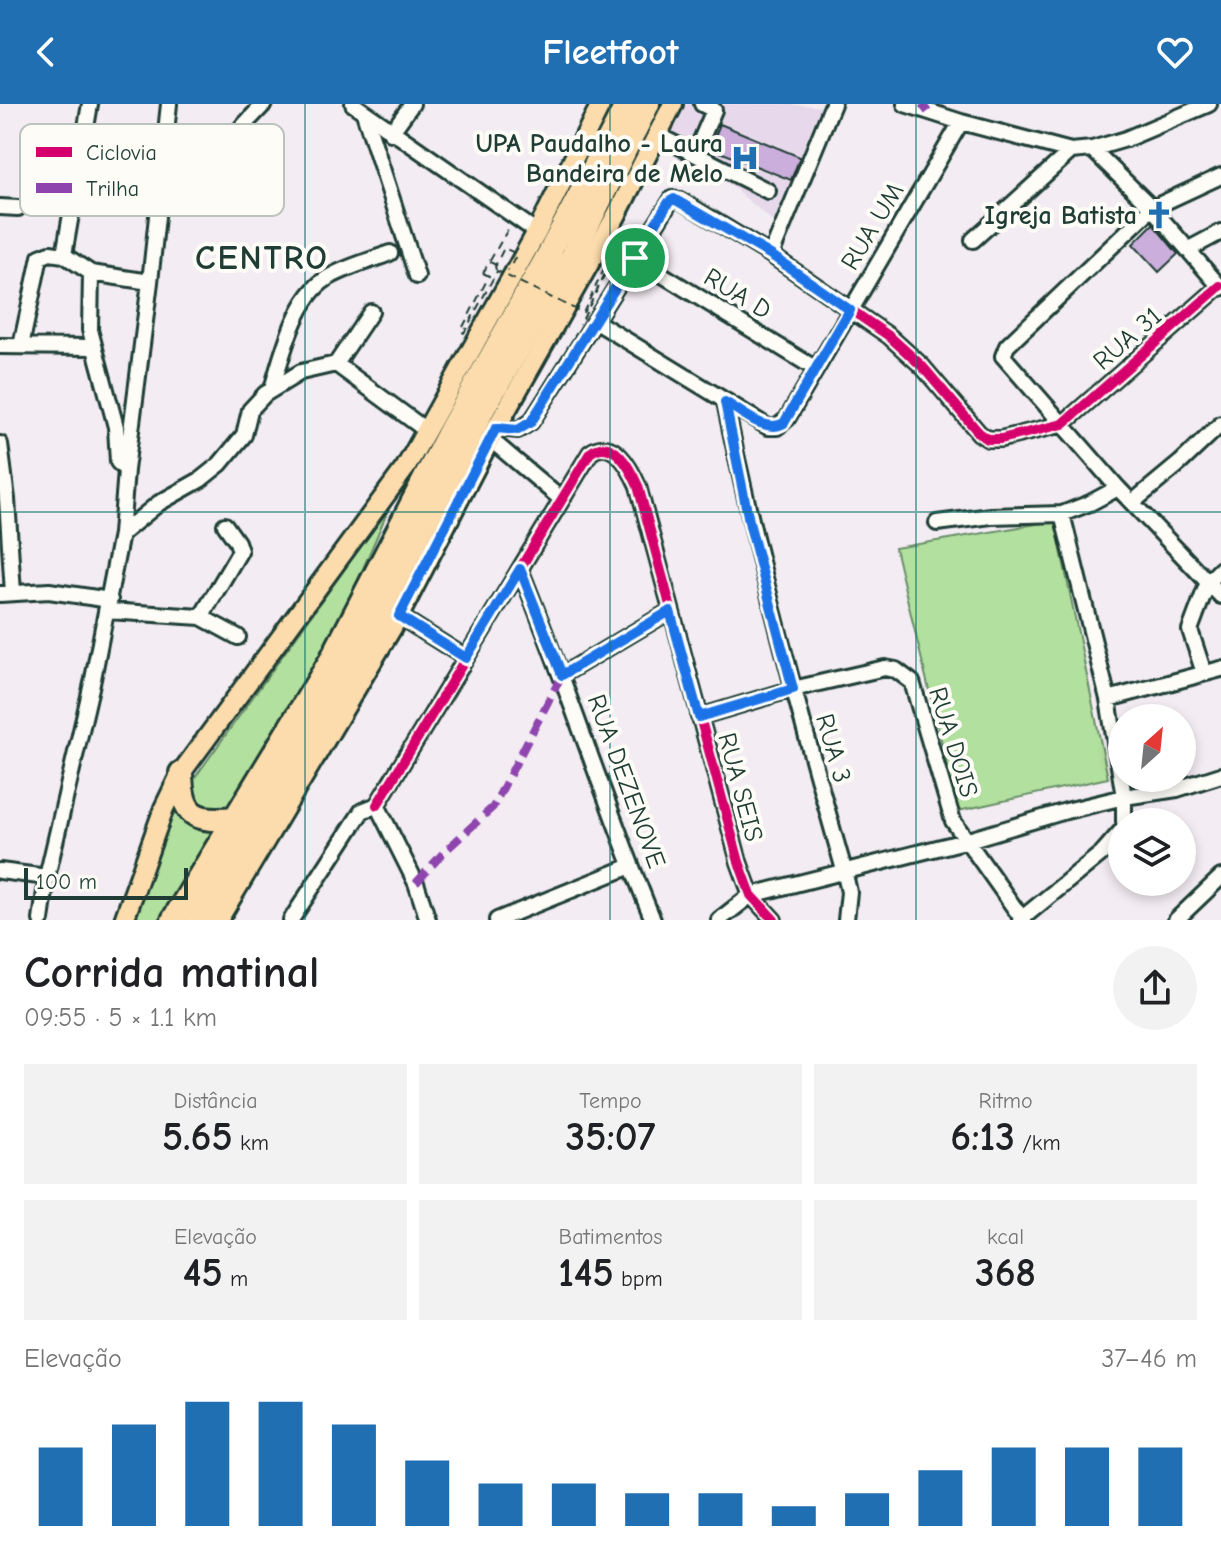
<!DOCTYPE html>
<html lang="pt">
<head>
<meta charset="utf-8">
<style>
  body { margin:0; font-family:"Comic Neue",sans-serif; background:#f2f2f2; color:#202124; height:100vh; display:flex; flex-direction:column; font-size:30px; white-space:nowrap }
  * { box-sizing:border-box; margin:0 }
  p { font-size:26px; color:#757577 }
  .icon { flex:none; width:44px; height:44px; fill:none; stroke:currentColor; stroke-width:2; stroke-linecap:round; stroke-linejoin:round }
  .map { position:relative; height:816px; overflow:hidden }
  .side { display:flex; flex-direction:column; background:#fff; flex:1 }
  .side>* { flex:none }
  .needle { width:52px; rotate:27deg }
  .fabs { position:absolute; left:1108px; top:600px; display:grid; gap:16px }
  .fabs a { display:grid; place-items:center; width:88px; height:88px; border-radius:50%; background:#fff; box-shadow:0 4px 12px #0003; font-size:40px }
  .scale { position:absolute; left:24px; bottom:20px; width:164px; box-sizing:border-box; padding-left:8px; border:4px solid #1f3d34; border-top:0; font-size:22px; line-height:28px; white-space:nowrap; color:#1f3d34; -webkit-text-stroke:6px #fdfcf7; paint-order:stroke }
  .pin { position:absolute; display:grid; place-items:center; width:68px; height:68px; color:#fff; margin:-34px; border:4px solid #fff; border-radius:50%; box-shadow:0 2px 8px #0007 }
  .round { display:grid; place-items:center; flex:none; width:84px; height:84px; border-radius:42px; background:#f2f2f2 }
  .overview { display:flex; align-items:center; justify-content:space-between; height:136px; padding:0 24px }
  h1 { font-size:44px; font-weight:800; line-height:60px }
  .metrics { display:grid; grid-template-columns:repeat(3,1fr); gap:12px; height:136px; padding:8px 24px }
  .metrics div { display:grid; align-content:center; border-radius:0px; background:#f2f2f2; text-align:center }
  .metrics b { font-size:40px; font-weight:800 }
  .metrics small { font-size:22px; font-weight:400 }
  .metrics p { font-size:22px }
  .chart { height:224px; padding:16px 24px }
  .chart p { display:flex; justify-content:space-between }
  .chart svg { width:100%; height:144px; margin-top:8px; stroke:#1f6fb2; stroke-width:6 }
  header { display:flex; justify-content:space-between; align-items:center; height:104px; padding:0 24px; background:#1f6fb2; color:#fff; font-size:36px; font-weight:800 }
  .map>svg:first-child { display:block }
</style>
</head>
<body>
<header><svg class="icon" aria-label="back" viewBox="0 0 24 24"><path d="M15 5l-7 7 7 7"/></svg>Fleetfoot<svg class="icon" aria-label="heart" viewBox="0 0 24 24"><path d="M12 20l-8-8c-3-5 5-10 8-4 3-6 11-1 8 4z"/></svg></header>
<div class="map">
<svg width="1221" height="816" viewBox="0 0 1221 816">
  <rect width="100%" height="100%" fill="#f3ecf2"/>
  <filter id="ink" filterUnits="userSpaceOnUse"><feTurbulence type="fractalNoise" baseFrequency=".0125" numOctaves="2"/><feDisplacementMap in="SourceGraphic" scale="16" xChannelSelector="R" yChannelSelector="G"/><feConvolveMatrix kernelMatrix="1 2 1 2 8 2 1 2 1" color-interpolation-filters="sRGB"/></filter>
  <g filter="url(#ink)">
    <path fill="#e7d9eb" d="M684,0H785L825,3L776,120L714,67L660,40L674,9Z"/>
    <path fill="#b2e09e" stroke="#688e69" stroke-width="2" d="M390,402L345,506L306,577L230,704L207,710L190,692L194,675Z
      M1055,417L1108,674L958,707L895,444Z
      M175,702C185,724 196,729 219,723L161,816H135Z"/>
    <path fill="#cbaedc" stroke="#1f3d34" stroke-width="2" d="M720,20L800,53L791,76L710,44Z
      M1153,120L1178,150L1159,168L1133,140Z"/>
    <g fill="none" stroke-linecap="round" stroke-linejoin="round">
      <defs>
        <path id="minor" d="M353,0L537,128
          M905,0L961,18L1071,47L1092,45L1126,35L1209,0
          M364,9L417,172
          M167,26L199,57L209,58L264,0
          M391,29L412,0
          M657,31L768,87
          M1092,45L1152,104L1221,184
          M695,50L714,6L702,0
          M1221,72L1152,104L1007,242L1003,252L1118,384L1221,492
          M0,103L18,104
          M973,136L1071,47
          M1189,145L1221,128
          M64,151L91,169L150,178
          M771,151L833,0
          M635,154L816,265
          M91,169L90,226L116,323L118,358L126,366L121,430
          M595,217L768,323H777L787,315L961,18
          M0,242L92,243
          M21,242L40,153L50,149L64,151L90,0
          M336,260L371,208
          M272,285C282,252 295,195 326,175C345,163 370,157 390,149
          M725,298C757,456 800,611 844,766L849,788L846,816
          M496,324L518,326L531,318L672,95L680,96L771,151L889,232L922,262L979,329L988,335H1001L1063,320L1220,182
          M490,335L561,395
          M0,340L7,395L13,489
          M126,366L150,178L169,0
          M1133,398L1180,359L1221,320
          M1062,410L1108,595L1124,693V718
          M937,419L991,412L1062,410L1090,399L1118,384
          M520,465C567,581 605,700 653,816
          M0,490L49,487L110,496
          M108,507L201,513L238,533
          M399,512L466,554
          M201,513L240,447L237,438L225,421
          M1204,569L1190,526L1208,478L1221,465
          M562,571L670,507
          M1108,595L1221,565
          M699,613L793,585L885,564L896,566L912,578L953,717L1023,816
          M377,701L590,349C613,331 630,364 638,382L739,758L751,791L774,816
          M377,701L416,779L428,816
          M0,767L47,773
          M41,816L47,773L93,575L121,430L159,399L200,376L220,360L244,331L250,306L265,290L301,268L336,260L427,327
          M291,816L362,707L377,701
          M497,816L631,762
          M719,816L751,791L965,737L1066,707L1124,693L1177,685L1221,671
          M1020,816L1102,749L1122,726
          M1176,816L1221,773"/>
        <path id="major" d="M124,816L164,704L181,669L406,363L537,128L601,0
          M218,816L399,512L490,335L616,112L673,0"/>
        <path id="highway" d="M181,669C182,712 194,718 235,714
          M173,816L331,556L451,324L549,149L627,0
          M197,816L364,537L484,304L573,151L648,0"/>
      </defs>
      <use href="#minor" stroke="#1f3d34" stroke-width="20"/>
      <use href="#major" stroke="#1f3d34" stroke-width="24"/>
      <use href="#highway" stroke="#1f3d34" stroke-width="28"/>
      <path stroke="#1f3d34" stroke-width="2" stroke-dasharray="8 6" stroke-linecap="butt" d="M490,158L502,164
        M483,169L508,125"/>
      <use href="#minor" stroke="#fdfcf7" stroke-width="14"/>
      <use href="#major" stroke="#fcdcac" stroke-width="18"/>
      <use href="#highway" stroke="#fcdcac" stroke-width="22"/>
      <path stroke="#1f3d34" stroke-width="2" stroke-dasharray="8 6" stroke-linecap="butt" d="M496,166L495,162L504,144L517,150L508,167
        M483,169L489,172L461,227L464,229L497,167L583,209L616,140L619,141L580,221"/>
      <path stroke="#8e44ad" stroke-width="8" stroke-dasharray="16 8" stroke-linecap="butt" d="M922,0L928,8
        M416,779L444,748L493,703L562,571"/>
      <defs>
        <path id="cycleway" d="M496,324L518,326L531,318L672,95L680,96L771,151L889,232L922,262L979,329L988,335H1001L1063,320L1220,182
          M377,701L590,349C613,331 630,364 638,382L739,758L751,791L774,816"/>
      </defs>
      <use href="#cycleway" stroke="#fdfcf7" stroke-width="15"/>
      <use href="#cycleway" stroke="#d6006c" stroke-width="10"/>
    </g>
  </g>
  <g fill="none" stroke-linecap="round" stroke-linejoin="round" filter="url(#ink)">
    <defs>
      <path id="route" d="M674,95L771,151L850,206L784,319C766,330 741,307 725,298L750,422L793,585L699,613L670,507L562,571L520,465L466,554L399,512L496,324L518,326L531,318L669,98Z"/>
    </defs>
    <use href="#route" stroke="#fff" stroke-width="16"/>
    <use href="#route" stroke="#1a73e8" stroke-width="10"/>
  </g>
  <path fill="none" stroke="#0f766e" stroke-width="2" stroke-opacity="0.55" d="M305,0V816M610,0V816M916,0V816M0,408H1221"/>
  <defs>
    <symbol id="hospital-bare" viewBox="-9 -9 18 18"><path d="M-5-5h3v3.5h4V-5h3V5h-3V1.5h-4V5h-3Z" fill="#1f6fb2" stroke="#fdfcf7" stroke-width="2.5" paint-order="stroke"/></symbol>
    <symbol id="church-bare" viewBox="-9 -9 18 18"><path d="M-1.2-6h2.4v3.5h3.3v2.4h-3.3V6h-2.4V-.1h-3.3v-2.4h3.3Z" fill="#1f6fb2" stroke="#fdfcf7" stroke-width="2.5" paint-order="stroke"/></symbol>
  </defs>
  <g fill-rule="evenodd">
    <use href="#hospital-bare" x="725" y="34" width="40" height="40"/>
    <use href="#church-bare" x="1139" y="91" width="40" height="40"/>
  </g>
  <g text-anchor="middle" stroke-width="8" stroke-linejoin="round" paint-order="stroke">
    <g font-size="26" font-weight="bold" fill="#1f3d34" stroke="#fdfcf7" text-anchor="end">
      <text x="723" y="48">UPA Paudalho - Laura<tspan x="723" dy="30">Bandeira de Melo</tspan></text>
      <text x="1137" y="120">Igreja Batista</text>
    </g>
    <g font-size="26" fill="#1f3d34" stroke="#fdfcf7">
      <text transform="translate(872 122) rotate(-59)" y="9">RUA UM</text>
      <text transform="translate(738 189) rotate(31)" y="9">RUA D</text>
      <text transform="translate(1127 234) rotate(-41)" y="9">RUA 31</text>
      <text transform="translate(954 638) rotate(73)" y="9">RUA DOIS</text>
      <text transform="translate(834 644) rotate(74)" y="9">RUA 3</text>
      <text transform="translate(627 677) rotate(70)" y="9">RUA DEZENOVE</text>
      <text transform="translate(741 683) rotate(75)" y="9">RUA SEIS</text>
    </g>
    <g font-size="34" font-weight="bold" letter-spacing="2" fill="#1f3d34" stroke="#fdfcf7">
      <text x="262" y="165">CENTRO</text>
    </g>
  </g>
  <rect x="20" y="20" width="264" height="92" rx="12" fill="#fdfcf7" stroke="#bac3bc" stroke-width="2"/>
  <rect x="36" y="43" width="36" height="10" fill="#d6006c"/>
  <rect x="36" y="79" width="36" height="10" fill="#8e44ad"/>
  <g font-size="22" fill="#1f3d34">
    <text x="86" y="56">Ciclovia</text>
    <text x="86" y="92">Trilha</text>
  </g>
</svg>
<div class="fabs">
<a><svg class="needle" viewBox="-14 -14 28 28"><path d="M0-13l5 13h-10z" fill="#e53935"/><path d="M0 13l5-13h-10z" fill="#757577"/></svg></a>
<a><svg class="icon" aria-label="layers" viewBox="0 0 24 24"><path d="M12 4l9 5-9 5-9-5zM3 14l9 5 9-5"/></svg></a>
</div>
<div class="scale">100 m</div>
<div class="pin" style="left:635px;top:154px;background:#1e9e55"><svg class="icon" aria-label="arrive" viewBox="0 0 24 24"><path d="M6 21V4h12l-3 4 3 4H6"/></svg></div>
</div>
<section class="side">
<div class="overview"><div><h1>Corrida matinal</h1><p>09:55 · 5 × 1.1 km</p></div><a class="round"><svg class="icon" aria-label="share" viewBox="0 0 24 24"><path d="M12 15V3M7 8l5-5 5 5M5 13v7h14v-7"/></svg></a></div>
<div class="metrics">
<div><p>Distância</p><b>5.65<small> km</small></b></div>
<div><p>Tempo</p><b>35:07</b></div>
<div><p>Ritmo</p><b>6:13<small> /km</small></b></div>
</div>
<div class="metrics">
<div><p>Elevação</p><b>45<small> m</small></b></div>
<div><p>Batimentos</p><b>145<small> bpm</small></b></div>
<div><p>kcal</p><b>368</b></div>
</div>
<div class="chart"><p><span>Elevação</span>37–46 m</p>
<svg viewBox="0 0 160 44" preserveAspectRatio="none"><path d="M5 44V20M15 44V13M25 44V6M35 44V6M45 44V13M55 44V24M65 44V31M75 44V31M85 44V34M95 44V34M105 44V38M115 44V34M125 44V27M135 44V20M145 44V20M155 44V20"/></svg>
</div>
</section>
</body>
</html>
